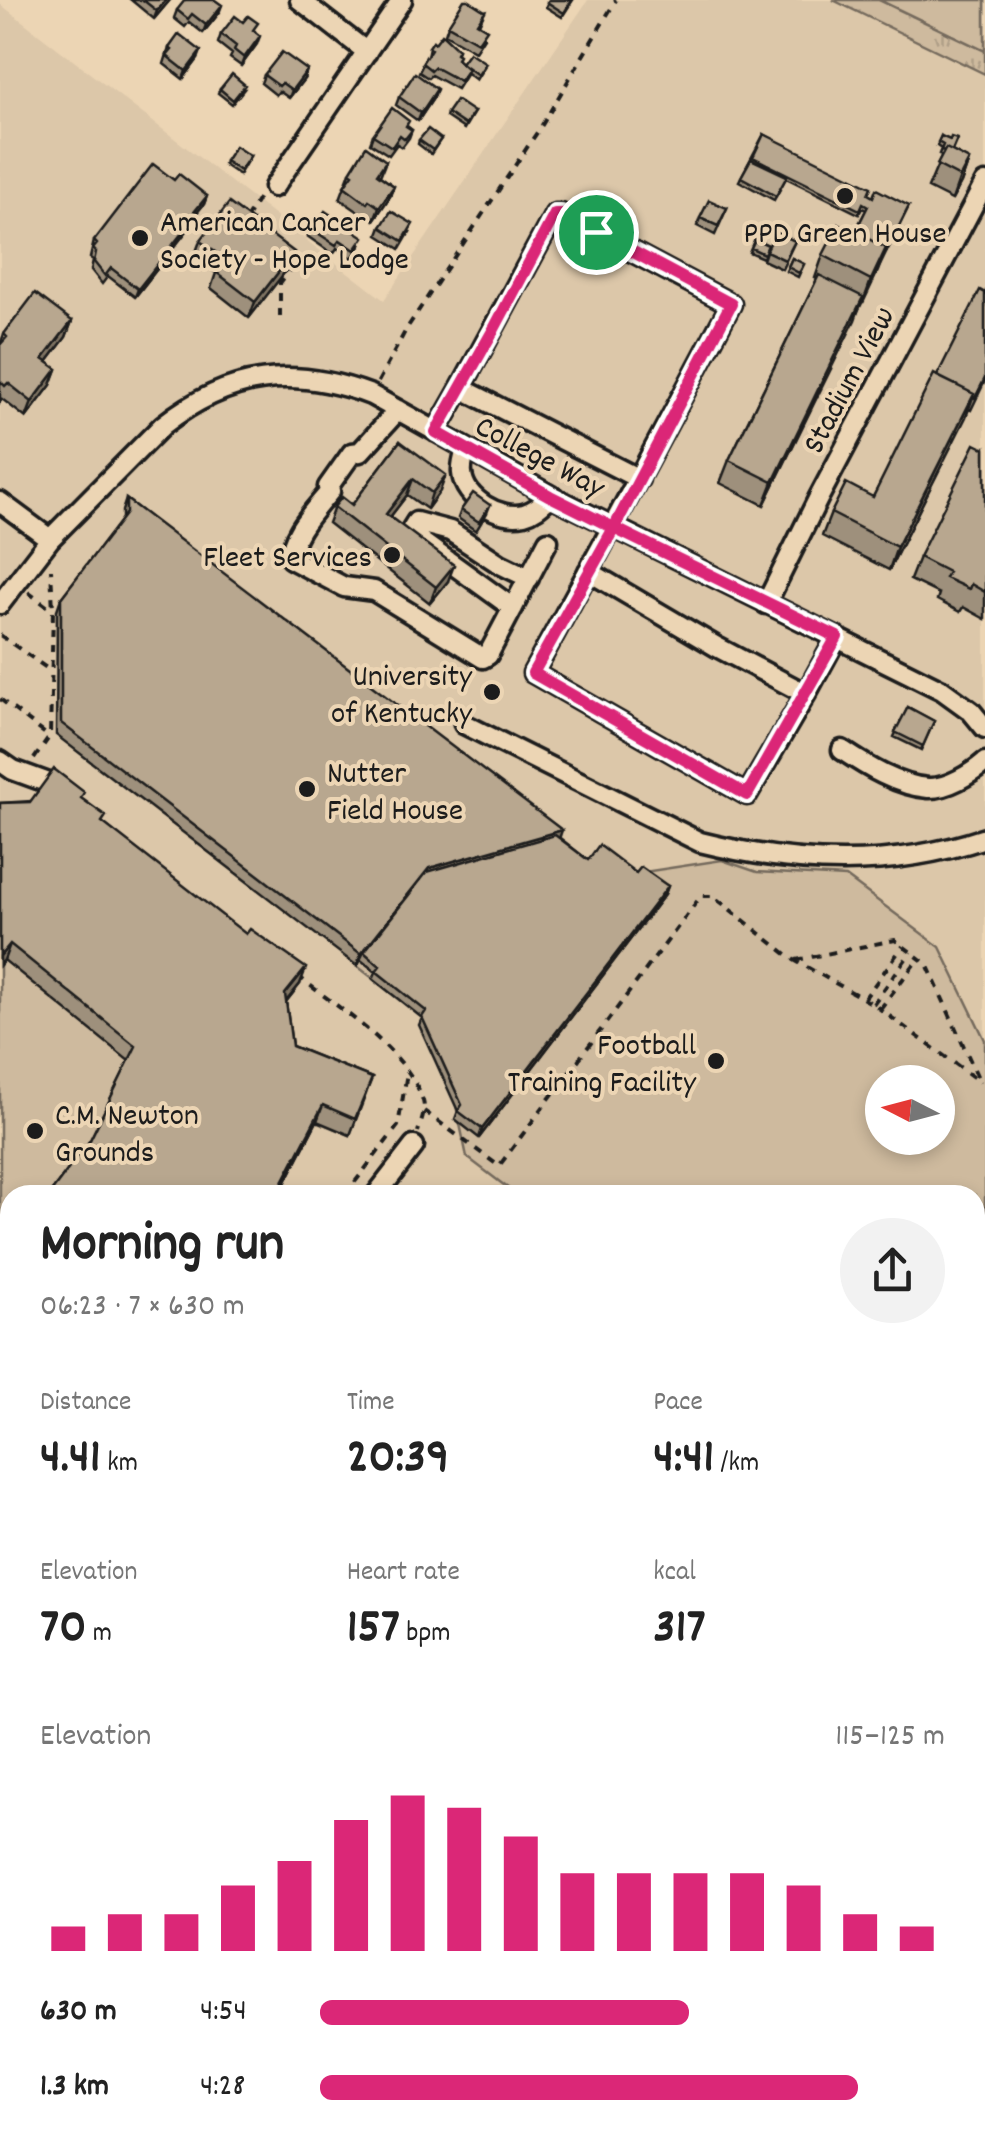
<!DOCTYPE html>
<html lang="en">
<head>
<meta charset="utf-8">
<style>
  body { margin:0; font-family:Dekko,sans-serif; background:#f2f2f2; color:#222; height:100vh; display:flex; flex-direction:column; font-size:38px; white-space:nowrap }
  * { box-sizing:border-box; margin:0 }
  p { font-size:32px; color:#767676 }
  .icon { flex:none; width:55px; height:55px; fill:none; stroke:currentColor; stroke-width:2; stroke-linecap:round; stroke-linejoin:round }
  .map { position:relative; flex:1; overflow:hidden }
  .drawer { position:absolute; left:0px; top:1185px; width:985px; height:962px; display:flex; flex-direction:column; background:#fff; border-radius:30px 30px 0 0; box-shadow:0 5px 15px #0003 }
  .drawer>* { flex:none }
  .needle { width:65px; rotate:276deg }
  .buttons { position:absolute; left:865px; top:1065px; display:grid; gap:20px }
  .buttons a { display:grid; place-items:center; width:90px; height:90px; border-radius:50%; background:#fff; box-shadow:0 5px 15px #0003; font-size:50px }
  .pin { position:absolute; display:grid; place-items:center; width:85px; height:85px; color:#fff; margin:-42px; border:5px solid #fff; border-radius:50%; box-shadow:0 2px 10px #0007 }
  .round { display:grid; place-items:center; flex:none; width:105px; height:105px; border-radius:52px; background:#f2f2f2 }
  .overview { display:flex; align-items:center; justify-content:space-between; height:170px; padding:0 40px }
  h1 { font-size:55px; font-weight:700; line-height:75px }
  .metrics { display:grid; grid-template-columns:repeat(3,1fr); gap:15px; height:170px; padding:10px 40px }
  .metrics div { display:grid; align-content:center }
  .metrics b { font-size:50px; font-weight:700 }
  .metrics small { font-size:28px; font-weight:400 }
  .metrics p { font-size:28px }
  .chart { height:280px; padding:20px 40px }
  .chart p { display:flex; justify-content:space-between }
  .chart svg { width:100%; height:180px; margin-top:10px; stroke:#db2777; stroke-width:6 }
  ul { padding:0 40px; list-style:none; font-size:32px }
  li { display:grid; grid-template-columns:160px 120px 1fr; align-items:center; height:75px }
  li i { height:25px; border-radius:12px; background:#db2777 }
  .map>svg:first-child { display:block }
</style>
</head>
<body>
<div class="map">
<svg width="985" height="2147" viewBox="0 0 985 2147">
  <defs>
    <pattern id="grass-tufts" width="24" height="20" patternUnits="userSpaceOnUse" patternTransform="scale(2.5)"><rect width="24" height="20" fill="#ceba9e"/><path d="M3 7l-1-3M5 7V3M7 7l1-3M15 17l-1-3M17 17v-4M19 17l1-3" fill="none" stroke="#b09f88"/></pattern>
  </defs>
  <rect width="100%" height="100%" fill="#ecd5b4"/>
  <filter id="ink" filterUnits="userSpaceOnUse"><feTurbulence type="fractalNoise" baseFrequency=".01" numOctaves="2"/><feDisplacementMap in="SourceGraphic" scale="20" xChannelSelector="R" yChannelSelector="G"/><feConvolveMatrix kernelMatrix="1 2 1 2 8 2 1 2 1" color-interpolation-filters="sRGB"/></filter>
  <g filter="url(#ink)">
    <path fill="#dcc7a9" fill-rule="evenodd" d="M588,0H985V2147H0V4L384,300ZM882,1082H938V1138H882ZM10,1195H975V2138H10Z"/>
    <path fill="url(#grass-tufts)" stroke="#756b5d" stroke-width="2.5" d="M833,0H985V74Z"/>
    <path fill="#ceba9e" stroke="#756b5d" stroke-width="2.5" fill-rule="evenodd" d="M879,0H985V51Z
      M0,818L300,984L279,1010L286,1062L366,1094L350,1135L316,1121L279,1195H10V1513L0,1500Z
      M722,860L757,872L846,877L940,947L985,1040V1257L975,1270V1195H517L467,1157L440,1030L357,966L424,880L605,878ZM882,1082H938V1138H882Z"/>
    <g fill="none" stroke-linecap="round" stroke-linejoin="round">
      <path stroke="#6c6357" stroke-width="5" d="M975,1640L985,1633"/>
      <defs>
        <path id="minor" d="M300,0L367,52
          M274,187L402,0
          M461,388L555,214H561L731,304C666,428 600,550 533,673L747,795L806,694L717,647L588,571
          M398,410L360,452L352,453L328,487L330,491C315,510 290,534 291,559L344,587L374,591L483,658L488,655L548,541
          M436,432L461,388L639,479
          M466,449C464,456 461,466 462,473C464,499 500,520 524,514C535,511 542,504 551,496
          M0,502L50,539
          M0,604L50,539L163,425C229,373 293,366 371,395L551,496L942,690L971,711L985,728
          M766,604L819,497L985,183
          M513,608L415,537L411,530L416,522L450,531L500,564L529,578
          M806,694L837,637
          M464,724L700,842C797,866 889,870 985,838
          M842,750C866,766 898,786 928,788C947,789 971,774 985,762
          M0,761L13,770L57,786
          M376,1195L414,1146
          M0,1649L10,1657
          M0,1681L10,1668
          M0,2139L22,2147"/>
        <path id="major" d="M975,1467L985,1460
          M975,1495L985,1487
          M204,2147L211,2138
          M237,2147L241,2138"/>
      </defs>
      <use href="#minor" stroke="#1c1c1c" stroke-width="25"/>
      <use href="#major" stroke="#1c1c1c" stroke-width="30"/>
      <path stroke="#1c1c1c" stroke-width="4" stroke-dasharray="8 8" stroke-linecap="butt" d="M246,219L259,197
        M280,317V283L295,263L289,259
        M378,382L407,328L542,125L616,0
        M28,592L52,610
        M0,635L52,672
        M0,699L48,736
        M34,759L50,736L53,610L51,569
        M796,960L895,940L927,964L978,1078
        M298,976C338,1008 408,1051 423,1101C426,1112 421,1122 418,1132
        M864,999L903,946
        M873,1004L911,952
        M880,1009L919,958
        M424,1111L499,1166L701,896H713L794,960L873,1004L980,1082
        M345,1195L398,1126L407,1073
        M975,1424L985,1418
        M0,1612L10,1618
        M0,2071L10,2079
        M975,2124H985
        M86,2138L89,2140L90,2147
        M39,2139L78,2147
        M144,2147L168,2141L172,2138
        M262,2147L267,2138
        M476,2147L564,2138"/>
      <use href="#minor" stroke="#ecd5b4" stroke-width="18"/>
      <use href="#major" stroke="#ecd5b4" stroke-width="22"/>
    </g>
    <path fill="#9e907b" stroke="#1c1c1c" stroke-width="2.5" d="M131,0H170L154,19Z
      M549,0H573L562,17L546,7Z
      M177,10L219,13L203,33L189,22L185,27L174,18Z
      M485,11L479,24L484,37L475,51L445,34L448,25Z
      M255,31L257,44L241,66L230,58L232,54L218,43L221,34Z
      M435,43L458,49L457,53L458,60L461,63L484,67L476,80L467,73L457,89L431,75L428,78L419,72L427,56L429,47Z
      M169,48L198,59L183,79L164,64Z
      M264,75L304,79L289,98L279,91L276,95L261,83Z
      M220,89H244L232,104L218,93Z
      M399,97H434L418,121L396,105Z
      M474,112L464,129L446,117L447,113Z
      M407,126L412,130L409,138L402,147L397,144L389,155L370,143L373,135Z
      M764,134L873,197L909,206L764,505L720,483L729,460L817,279L815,278L823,255L855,232L866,210L862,208L859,214L786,178L774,200L739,181Z
      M941,136L952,151L969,160L961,183L952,200L928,188L942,155L939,154L941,149L937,146Z
      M441,139L431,154L418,144L419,140Z
      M250,156L239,175L224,165L225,161Z
      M386,161L380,176L394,186L389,198L374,220L364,213L363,215L340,199L350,172Z
      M174,180L207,196L204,204L192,218L190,227L135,297L108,276L102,284L91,270L93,260L90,258L94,241Z
      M727,208L715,235L697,226L700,218Z
      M381,227L410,232L400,249L378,235Z
      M310,228L361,245L352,258L337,248L333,254L307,236Z
      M755,239L768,245L763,258L749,252Z
      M200,241L288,268L249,318L211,288L216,273L194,257Z
      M795,241L782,269L763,260L766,251Z
      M792,258L804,264L798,277L786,271Z
      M985,293V381L971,410L969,409L889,570L822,536L831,513L873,497L937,376Z
      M72,321L66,337L47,362L57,369L51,385L26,418L2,399L0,402V344L4,334Z
      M400,441L440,491L427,509L407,495L390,517L448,581L430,603L328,523L334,507L352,505Z
      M985,449V619L963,607L960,612L937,600L939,594L910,580L919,557Z
      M126,499L588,860L636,873L668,886L665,894L479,1138L455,1119L458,1111L419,1025L422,1018L373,979L376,972L361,960L357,966L56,735L57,610L61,598L122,519V511Z
      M490,505L487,513L476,531L458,518L461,510Z
      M908,707L934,721L921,750L894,737Z
      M81,798L103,823L300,984L286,1002L292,1046L372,1078L350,1135L317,1121L279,1195H49L90,1140L129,1061L4,960L0,965V803Z
      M10,1246V1513L0,1500V1257Z"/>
    <path fill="#817564" stroke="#1c1c1c" stroke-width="2.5" d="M166,0H170L154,19L157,11Z
      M222,5L219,13L203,33L206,25Z
      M260,36L257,44L241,66L244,58Z
      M201,51L198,59L183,79L186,71Z
      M307,70L304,79L289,98L292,90Z
      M437,89L434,97L418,121L421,113Z
      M969,160L961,183L952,200L960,177Z
      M394,186L389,198L374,220L379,207Z
      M207,196L204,204L187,225L190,217Z
      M193,219L190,227L135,297L138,289Z
      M886,248L878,271L863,303L871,280Z
      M294,252L288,268L249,318L255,302Z
      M863,297L855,320L764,505L773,482Z
      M72,321L66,337L37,375L43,359Z
      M57,369L51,385L26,418L32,402Z
      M974,394L966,417L889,570L897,547Z
      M446,475L440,491L427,509L432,493Z
      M413,479L407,495L380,530L386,514Z
      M454,565L448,581L430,603L436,587Z
      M562,830L558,842L364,952L357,966L361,954L429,868Z
      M668,886L665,894L479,1138L482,1129Z
      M10,944L4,960L0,965V956Z
      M306,968L300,984L279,1010L285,994Z
      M323,1105L317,1121L279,1195H276Z"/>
    <path fill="#b8a78f" stroke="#1c1c1c" stroke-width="2.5" d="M143,0H166L157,11Z
      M185,0H215L222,5L206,25L192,14L188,19L177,10Z
      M464,0H468L485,11L477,23L487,29L478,42L448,25Z
      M549,0H572L564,13L547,2Z
      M235,16L243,22L248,16L258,23L253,30L260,36L244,58L234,50L236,46L221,34Z
      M179,34L201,51L186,71L167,56L172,50L169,48Z
      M442,34L458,49L456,53L459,55L457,59L468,69L460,81L434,67L431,70L422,63L431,49L429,47L433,41L435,43Z
      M282,52L307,70L292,90L282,83L279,86L264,75Z
      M469,52L486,63L478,75L461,63Z
      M415,73L437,89L421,113L399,97Z
      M232,74L245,85L233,100L220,89Z
      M456,100L474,112L465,125L447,113Z
      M392,108L409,121L406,126L412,130L405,139L400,135L392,147L373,135Z
      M428,129L441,139L433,150L419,140Z
      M764,134L871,187L868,194L873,197L876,189L909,206L886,252V248L855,232L868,206L863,203L860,210L753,157Z
      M941,136L950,140L951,137L957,139L952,151L946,148L944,151L941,150L943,145L938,142Z
      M235,146L250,156L240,171L225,161Z
      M366,146L386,161L377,174L394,186L379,207L369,200L367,203L344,186L353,174L350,172Z
      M946,148L969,160L960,177L937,165Z
      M751,159L787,176L776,196L741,177Z
      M153,164L174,180L179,174L207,196L190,217L193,219L138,289L111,268L105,276L94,262L96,252L93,249L97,244L94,241Z
      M709,200L727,208L718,226L700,218Z
      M229,203L294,252L255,302L216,272L226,260L200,241Z
      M325,211L364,237L355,250L340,240L336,245L310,228L317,217L320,219Z
      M391,211L413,224L403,241L381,227Z
      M839,224L886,248L871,280L823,255Z
      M776,232L795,241L785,260L766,251Z
      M755,239L768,245L764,254L751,248Z
      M792,258L804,264L799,273L788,267Z
      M819,275L863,297L773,482L729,460Z
      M980,290L985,293V378L975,398L973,396L974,394L937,376Z
      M35,293L72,321L43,359L57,369L32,402L8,383L5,386L0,381V345L7,337L4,334Z
      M934,374L974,394L897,547L831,513L846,483L873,497Z
      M400,441L446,475L432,493L413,479L386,514L454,565L436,587L334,507L342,497L352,505Z
      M975,444L985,449V592L971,584L969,589L945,578L948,572L919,557Z
      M473,493L490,505L479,522L461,510Z
      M126,499L562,830L429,868L361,954L61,723V598L126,513Z
      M908,707L934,721L923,746L895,732Z
      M54,769L84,792L81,798L106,816L102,822L246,934L250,929L306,968L285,994L292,1046L372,1078L355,1119L323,1105L276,1195H49L90,1140L136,1046L10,944L0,956V803L30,802Z
      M555,835L588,860L599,845L636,873L641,867L668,886L482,1129L458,1111L462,1105L422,1017L426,1011L376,971L380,966L364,952L427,872Z
      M10,1246V1490L0,1477V1257Z
      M985,1931V2000L984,1994L975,1996V1933Z
      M985,2036V2086L975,2088V2038Z"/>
  </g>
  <g fill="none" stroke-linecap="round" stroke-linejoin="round" filter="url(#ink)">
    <defs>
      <path id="route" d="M596,232L561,214H555L494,329L436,432L550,496L614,528L533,673L747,795L837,637L614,528L731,304L596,232"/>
    </defs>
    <use href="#route" stroke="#fff" stroke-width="20"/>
    <use href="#route" stroke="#db2777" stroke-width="12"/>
  </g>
  <g fill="#1c1c1c" stroke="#ecd5b4" stroke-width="4">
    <circle cx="845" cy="196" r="10"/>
    <circle cx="140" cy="238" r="10"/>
    <circle cx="392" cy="555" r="10"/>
    <circle cx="492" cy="692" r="10"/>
    <circle cx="307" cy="789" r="10"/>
    <circle cx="716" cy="1061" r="10"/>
    <circle cx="35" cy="1131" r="10"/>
  </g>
  <g text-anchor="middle" stroke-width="8" stroke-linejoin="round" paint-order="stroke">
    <g font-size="32" fill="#1c1c1c" stroke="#ecd5b4" text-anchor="start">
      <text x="160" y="231">American Cancer<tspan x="160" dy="37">Society - Hope Lodge</tspan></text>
      <text x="845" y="242" text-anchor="middle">PPD Green House</text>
      <text x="372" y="566" text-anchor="end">Fleet Services</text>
      <text x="472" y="685" text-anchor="end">University<tspan x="472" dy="37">of Kentucky</tspan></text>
      <text x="327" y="782">Nutter<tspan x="327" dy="37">Field House</tspan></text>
      <text x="696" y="1054" text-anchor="end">Football<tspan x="696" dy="37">Training Facility</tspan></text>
      <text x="55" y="1124">C.M. Newton<tspan x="55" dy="37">Grounds</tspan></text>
    </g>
    <g font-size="32" fill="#1c1c1c" stroke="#ecd5b4">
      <text transform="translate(847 379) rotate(-62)" y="11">Stadium View</text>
      <text transform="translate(541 455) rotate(28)" y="11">College Way</text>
    </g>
  </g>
</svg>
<div class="buttons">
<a><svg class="needle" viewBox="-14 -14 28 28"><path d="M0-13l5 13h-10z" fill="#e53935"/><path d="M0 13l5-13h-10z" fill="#767676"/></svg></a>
</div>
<div class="pin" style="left:596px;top:232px;background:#1e9e55"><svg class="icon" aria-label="arrive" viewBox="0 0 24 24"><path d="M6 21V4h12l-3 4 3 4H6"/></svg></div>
<section class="drawer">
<div class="overview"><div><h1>Morning run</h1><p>06:23 · 7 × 630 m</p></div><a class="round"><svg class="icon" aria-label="share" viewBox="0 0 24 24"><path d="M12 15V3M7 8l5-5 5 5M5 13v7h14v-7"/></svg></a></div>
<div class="metrics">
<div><p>Distance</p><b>4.41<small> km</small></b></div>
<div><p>Time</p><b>20:39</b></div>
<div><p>Pace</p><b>4:41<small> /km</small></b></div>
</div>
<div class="metrics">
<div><p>Elevation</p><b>70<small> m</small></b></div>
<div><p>Heart rate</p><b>157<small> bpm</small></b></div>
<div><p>kcal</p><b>317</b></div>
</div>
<div class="chart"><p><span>Elevation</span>115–125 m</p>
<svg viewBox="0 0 160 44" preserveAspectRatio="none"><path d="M5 44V38M15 44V35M25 44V35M35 44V28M45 44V22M55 44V12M65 44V6M75 44V9M85 44V16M95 44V25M105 44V25M115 44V25M125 44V25M135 44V28M145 44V35M155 44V38"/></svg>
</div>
<ul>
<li><b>630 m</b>4:54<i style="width:59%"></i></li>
<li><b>1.3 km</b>4:28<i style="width:86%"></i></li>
</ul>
</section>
</div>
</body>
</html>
